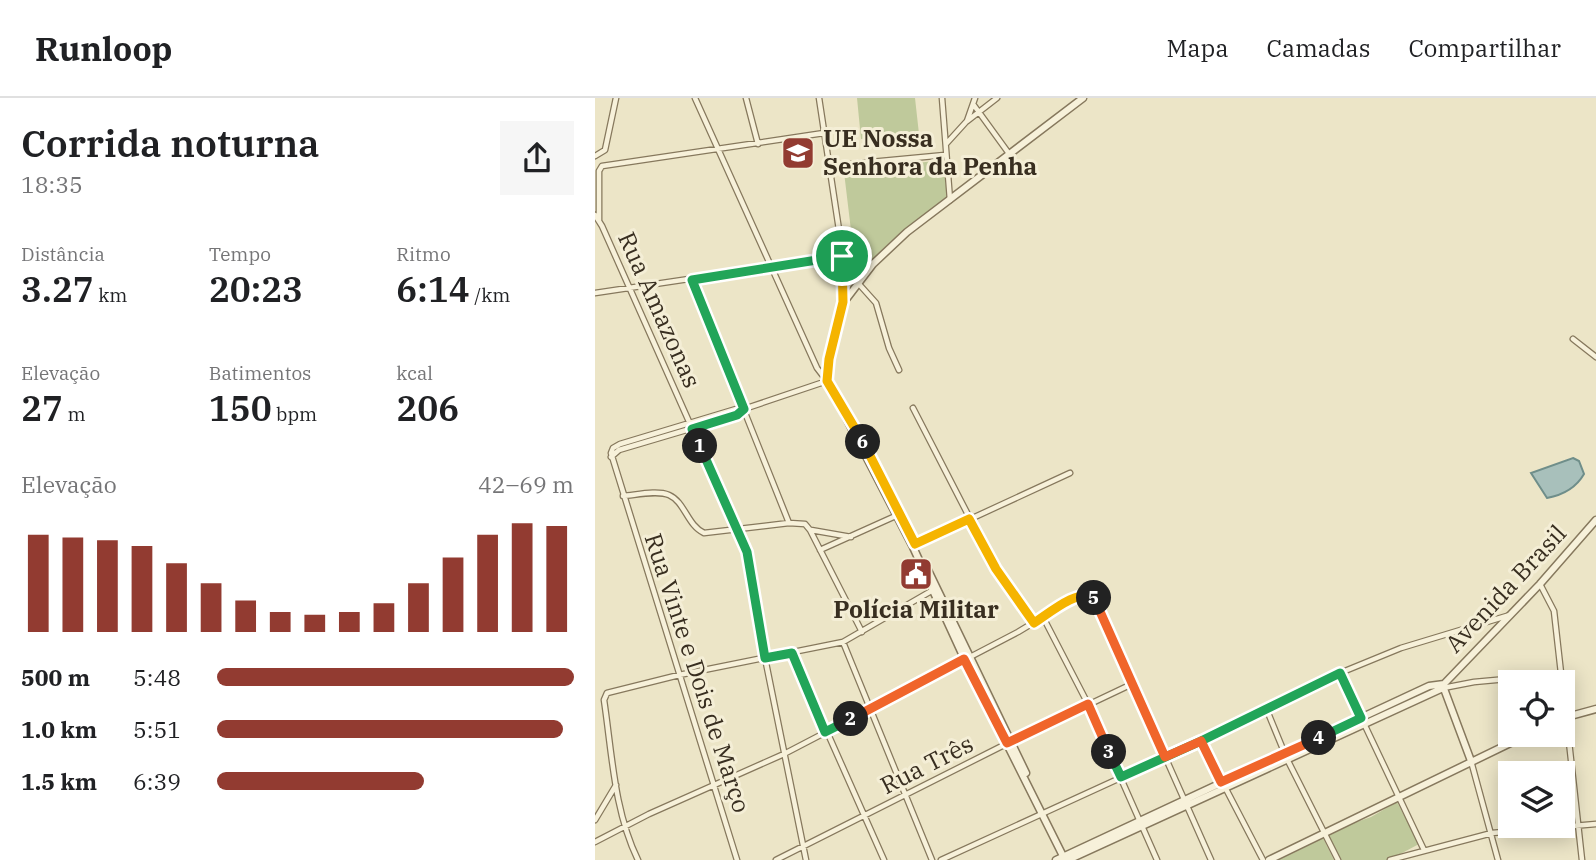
<!DOCTYPE html>
<html lang="pt">
<head>
<meta charset="utf-8">
<style>
  body { margin:0; font-family:"IBM Plex Serif",serif; background:#f6f6f6; color:#202124; height:100vh; display:flex; flex-direction:column; font-size:26px; white-space:nowrap }
  * { box-sizing:border-box; margin:0 }
  p { font-size:23px; color:#757577 }
  .icon { flex:none; width:38px; height:38px; fill:none; stroke:currentColor; stroke-width:2; stroke-linecap:round; stroke-linejoin:round }
  .map { position:relative; flex:1; overflow:hidden }
  .details { display:flex; flex-direction:column; background:#fff; width:595px }
  .details>* { flex:none }
  .tools { position:absolute; left:903px; top:572px; display:grid; gap:14px }
  .tools a { display:grid; place-items:center; width:77px; height:77px; border-radius:0px; background:#fff; box-shadow:0 4px 18px #0003; font-size:35px }
  .pin { position:absolute; display:grid; place-items:center; width:60px; height:60px; color:#fff; margin:-30px; border:4px solid #fff; border-radius:50%; box-shadow:0 2px 7px #0007 }
  .km { position:absolute; width:35px; height:35px; margin:-18px; border-radius:50%; background:#222; color:#fff; font-size:19px; line-height:35px; text-align:center }
  .round { display:grid; place-items:center; flex:none; width:74px; height:74px; border-radius:0px; background:#f6f6f6 }
  .headline { display:flex; align-items:center; justify-content:space-between; height:119px; padding:0 21px }
  h1 { font-size:38px; font-weight:600; line-height:52px }
  .stats { display:grid; grid-template-columns:repeat(3,1fr); gap:10px; height:119px; padding:7px 21px }
  .stats div { display:grid; align-content:center }
  .stats b { font-size:35px; font-weight:600 }
  .stats small { font-size:19px; font-weight:400 }
  .stats p { font-size:19px }
  .chart { height:196px; padding:14px 21px }
  .chart p { display:flex; justify-content:space-between }
  .chart svg { width:100%; height:126px; margin-top:7px; stroke:#923b31; stroke-width:6 }
  ul { padding:0 21px; list-style:none; font-size:23px }
  li { display:grid; grid-template-columns:112px 84px 1fr; align-items:center; height:52px }
  li i { height:18px; border-radius:9px; background:#923b31 }
  header { display:flex; align-items:center; gap:42px; box-sizing:border-box; height:98px; padding:0 35px; background:#fff; border-bottom:2px solid #e0e0e0 }
  header strong { font-size:33px }
  nav { display:flex; gap:38px; margin-inline-start:auto; font-size:24px }
  main { display:flex; flex:1; min-height:0 }
  .map>svg:first-child { display:block }
</style>
</head>
<body>
<header>
<strong>Runloop</strong>
<nav><a>Mapa</a><a>Camadas</a><a>Compartilhar</a></nav>
</header>
<main>
<section class="details">
<div class="headline"><div><h1>Corrida noturna</h1><p>18:35</p></div><a class="round"><svg class="icon" aria-label="share" viewBox="0 0 24 24"><path d="M12 15V3M7 8l5-5 5 5M5 13v7h14v-7"/></svg></a></div>
<div class="stats">
<div><p>Distância</p><b>3.27<small> km</small></b></div>
<div><p>Tempo</p><b>20:23</b></div>
<div><p>Ritmo</p><b>6:14<small> /km</small></b></div>
</div>
<div class="stats">
<div><p>Elevação</p><b>27<small> m</small></b></div>
<div><p>Batimentos</p><b>150<small> bpm</small></b></div>
<div><p>kcal</p><b>206</b></div>
</div>
<div class="chart"><p><span>Elevação</span>42–69 m</p>
<svg viewBox="0 0 160 44" preserveAspectRatio="none"><path d="M5 44V10M15 44V11M25 44V12M35 44V14M45 44V20M55 44V27M65 44V33M75 44V37M85 44V38M95 44V37M105 44V34M115 44V27M125 44V18M135 44V10M145 44V6M155 44V7"/></svg>
</div>
<ul>
<li><b>500 m</b>5:48<i style="width:100%"></i></li>
<li><b>1.0 km</b>5:51<i style="width:97%"></i></li>
<li><b>1.5 km</b>6:39<i style="width:58%"></i></li>
</ul>
</section>
<div class="map">
<svg width="1001" height="762" viewBox="0 0 1001 762">
  <rect width="100%" height="100%" fill="#ece5c7"/>
  <path fill="#bfc99b" d="M262,0H320L324,36L266,41Z
    M347,62L353,100L295,144L264,178L261,174L249,74Z
    M802,704L824,746L794,762H743L728,736L776,719Z
    M728,740L739,762H683Z"/>
  <path fill="#a8c0bb" stroke="#6f8e8a" stroke-width="2" d="M978,360L984,363L989,376C981,390 968,397 952,400L936,375Z"/>
  <g fill="none" stroke-linecap="round" stroke-linejoin="round">
    <defs>
      <path id="minor" d="M100,0L222,270L232,283L149,311H141L25,346L18,350L16,355L142,762
        M151,0L163,46
        M224,0L248,158L249,203
        M347,0L355,102
        M378,6L415,57
        M372,23L380,0
        M351,46L371,24L402,0
        M0,58L10,52L21,0
        M233,68L350,57
        M0,117L7,128L152,454L170,560L211,762
        M4,122V73L7,68L229,35
        M97,182L194,425
        M263,185L281,205L294,250L304,272
        M0,195L248,158
        M978,241L1001,259
        M318,310L401,471L439,525
        M16,359L24,352L142,317L148,312
        M28,398C41,397 62,392 74,397C90,404 92,427 109,435L194,425L210,426L215,432L267,534
        M216,432L256,439
        M317,448L475,375
        M225,452L305,416
        M945,486L959,513L967,584
        M448,519L493,606L562,762
        M248,544L337,762
        M197,555L289,762
        M745,575L829,752
        M968,589L987,762
        M848,590L879,584L966,576
        M671,610L692,661L743,762
        M606,643L668,762
        M876,663L903,762
        M0,722L21,687
        M0,744L54,716L189,656L423,534L476,502L492,496L500,501L616,762
        M43,762C19,713 17,655 9,602L12,595L84,577L248,544L338,492
        M181,762L417,643L537,586
        M346,762L606,643L745,575L806,550L915,517
        M795,762L897,735L1001,726"/>
      <path id="tertiary" d="M244,304L298,402
        M331,468L431,675
        M849,586L945,486L1001,422
        M848,588L876,663
        M968,620L1001,611
        M461,762L834,588L849,586
        M470,762L369,560L318,449L232,283L234,261L249,204L278,166L312,134L488,0
        M473,762L848,590
        M674,762L932,637"/>
    </defs>
    <use href="#minor" stroke="#86785d" stroke-width="7"/>
    <use href="#tertiary" stroke="#86785d" stroke-width="9"/>
    <use href="#minor" stroke="#f7f1da" stroke-width="4.5"/>
    <use href="#tertiary" stroke="#f7f1da" stroke-width="6"/>
  </g>
  <g fill="none" stroke-linecap="round" stroke-linejoin="round">
    <defs>
      <path id="split-1" d="M105,348L97,331L142,317L149,311L97,182L247,158"/>
      <path id="split-2" d="M105,348L152,454L170,560L197,555L230,634L256,621"/>
      <path id="split-3" d="M256,621L369,561L412,645L493,606L514,654"/>
      <path id="split-4" d="M514,654L526,679L606,643L745,575L766,620L724,640"/>
      <path id="split-5" d="M499,500L570,659L606,643L626,684L724,640"/>
      <path id="split-6" d="M268,344L320,446L374,421L401,471L439,525C453,516 485,489 499,500"/>
      <path id="split-7" d="M247,158L248,204L234,261L232,283L268,344"/>
    </defs>
    <use href="#split-1" stroke="#fff" stroke-width="14"/>
    <use href="#split-2" stroke="#fff" stroke-width="14"/>
    <use href="#split-3" stroke="#fff" stroke-width="14"/>
    <use href="#split-4" stroke="#fff" stroke-width="14"/>
    <use href="#split-5" stroke="#fff" stroke-width="14"/>
    <use href="#split-6" stroke="#fff" stroke-width="14"/>
    <use href="#split-7" stroke="#fff" stroke-width="14"/>
    <use href="#split-1" stroke="#22a559" stroke-width="9"/>
    <use href="#split-2" stroke="#22a559" stroke-width="9"/>
    <use href="#split-3" stroke="#f0652b" stroke-width="9"/>
    <use href="#split-4" stroke="#22a559" stroke-width="9"/>
    <use href="#split-5" stroke="#f0652b" stroke-width="9"/>
    <use href="#split-6" stroke="#f5b400" stroke-width="9"/>
    <use href="#split-7" stroke="#f5b400" stroke-width="9"/>
  </g>
  <defs>
    <symbol id="school-square" viewBox="-11 -11 22 22"><rect x="-9" y="-9" width="18" height="18" rx="4" fill="#923b31" stroke="#f4eed6"/><path d="M0-5L7-2L0 1L-7-2ZM-4 1L0 2.5L4 1V4Q0 6-4 4Z" fill="#fff"/></symbol>
    <symbol id="civic-square" viewBox="-11 -11 22 22"><rect x="-9" y="-9" width="18" height="18" rx="4" fill="#923b31" stroke="#f4eed6"/><path d="M-.6-6.5H3V-4.5H.6V-3L4-1V1h2V6H-6V1h2V-1L-.6-3ZM-1.2 2.5V6h2.4V2.5Z" fill="#fff"/></symbol>
  </defs>
  <g fill-rule="evenodd">
    <use href="#school-square" x="184" y="36" width="38" height="38"/>
    <use href="#civic-square" x="302" y="457" width="38" height="38"/>
  </g>
  <g text-anchor="middle" stroke-width="6" stroke-linejoin="round" paint-order="stroke">
    <g font-size="24" font-weight="bold" fill="#382e20" stroke="#f4eed6" text-anchor="start">
      <text x="228" y="49">UE Nossa<tspan x="228" dy="28">Senhora da Penha</tspan></text>
      <text x="321" y="520" text-anchor="middle">Polícia Militar</text>
    </g>
    <g font-size="24" fill="#382e20" stroke="#f4eed6">
      <text transform="translate(64 212) rotate(66)" y="8">Rua Amazonas</text>
      <text transform="translate(911 491) rotate(-47)" y="8">Avenida Brasil</text>
      <text transform="translate(102 575) rotate(72)" y="8">Rua Vinte e Dois de Março</text>
      <text transform="translate(332 667) rotate(-27)" y="8">Rua Três</text>
    </g>
  </g>
</svg>
<div class="tools">
<a><svg class="icon" aria-label="locate" viewBox="0 0 24 24"><circle cx="12" cy="12" r="6"/><path d="M12 2v4M12 18v4M2 12h4M18 12h4"/></svg></a>
<a><svg class="icon" aria-label="layers" viewBox="0 0 24 24"><path d="M12 4l9 5-9 5-9-5zM3 14l9 5 9-5"/></svg></a>
</div>
<div class="pin" style="left:247px;top:158px;background:#1e9e55"><svg class="icon" aria-label="arrive" viewBox="0 0 24 24"><path d="M6 21V4h12l-3 4 3 4H6"/></svg></div>
<b class="km" style="left:105px;top:348px">1</b>
<b class="km" style="left:256px;top:621px">2</b>
<b class="km" style="left:514px;top:654px">3</b>
<b class="km" style="left:724px;top:640px">4</b>
<b class="km" style="left:499px;top:500px">5</b>
<b class="km" style="left:268px;top:344px">6</b>
</div>
</main>
</body>
</html>
